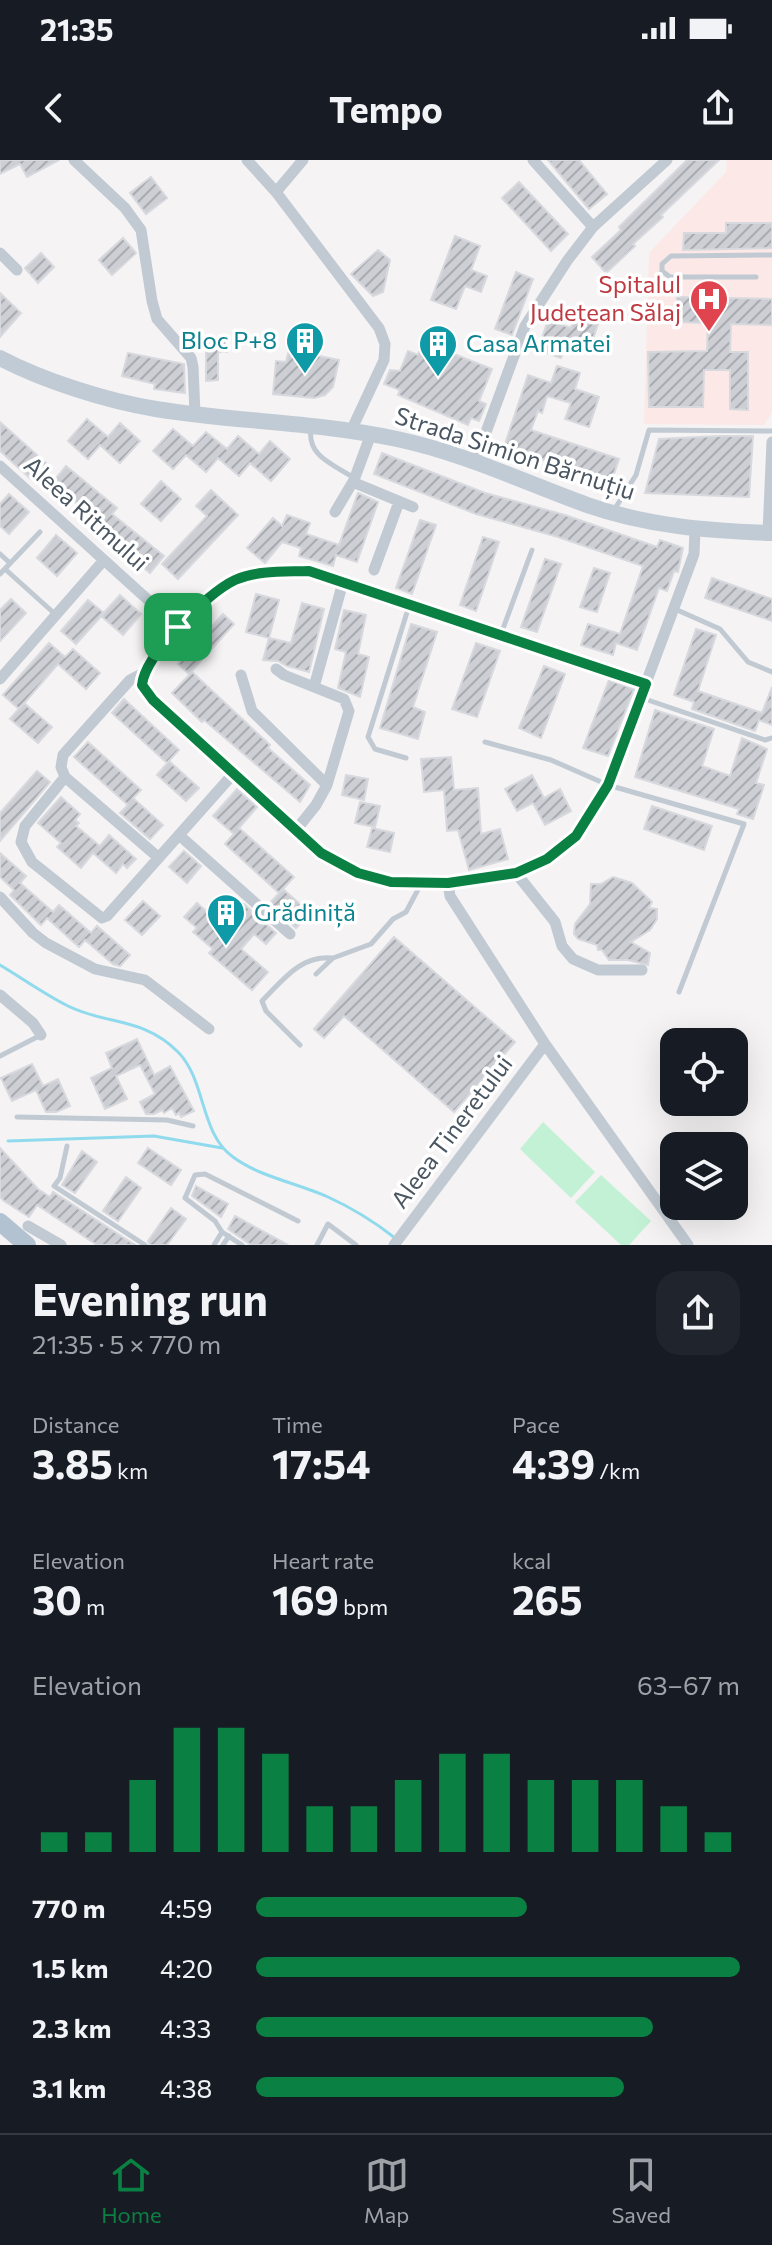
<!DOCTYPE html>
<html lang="en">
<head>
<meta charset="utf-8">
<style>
  body { margin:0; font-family:Commissioner,sans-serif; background:#20242c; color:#f1f3f6; height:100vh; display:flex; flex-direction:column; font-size:30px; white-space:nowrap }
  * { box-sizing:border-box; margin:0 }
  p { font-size:26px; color:#9ea1a6 }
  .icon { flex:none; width:44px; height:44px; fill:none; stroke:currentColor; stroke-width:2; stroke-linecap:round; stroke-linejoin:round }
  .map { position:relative; height:1085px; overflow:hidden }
  .sheet { display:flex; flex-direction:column; background:#171b24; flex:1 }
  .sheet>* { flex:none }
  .buttons { position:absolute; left:660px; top:868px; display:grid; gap:16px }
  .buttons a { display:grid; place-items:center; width:88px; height:88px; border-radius:16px; background:#171b24; box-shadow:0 8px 32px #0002; font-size:40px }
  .pin { position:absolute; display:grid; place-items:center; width:68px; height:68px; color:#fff; margin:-34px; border-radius:16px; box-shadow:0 4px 12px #0006 }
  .round { display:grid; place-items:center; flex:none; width:84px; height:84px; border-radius:24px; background:#20242c }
  .head { display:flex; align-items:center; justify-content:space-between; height:136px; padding:0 32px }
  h1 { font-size:44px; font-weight:700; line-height:60px }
  .metrics { display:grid; grid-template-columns:repeat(3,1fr); gap:12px; height:136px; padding:8px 32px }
  .metrics div { display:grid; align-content:center }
  .metrics b { font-size:40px; font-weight:700 }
  .metrics small { font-size:22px; font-weight:400 }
  .metrics p { font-size:22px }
  .chart { height:224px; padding:16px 32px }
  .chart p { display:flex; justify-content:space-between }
  .chart svg { width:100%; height:144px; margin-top:8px; stroke:#0b8043; stroke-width:6 }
  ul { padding:0 32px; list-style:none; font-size:26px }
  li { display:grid; grid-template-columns:128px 96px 1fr; align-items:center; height:60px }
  li i { height:20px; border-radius:10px; background:#0b8043 }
  .status { display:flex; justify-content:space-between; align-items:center; height:56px; padding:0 40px; background:#171b24; direction:ltr }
  .status svg { height:22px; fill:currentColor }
  header { display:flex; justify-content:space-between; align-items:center; height:104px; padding:0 32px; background:#171b24; font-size:36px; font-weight:700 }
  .tab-bar { display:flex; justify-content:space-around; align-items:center; height:112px; border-top:2px solid #363941; background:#171b24; font-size:22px; color:#9ea1a6 }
  .tab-bar a { display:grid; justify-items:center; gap:4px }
  .tab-bar .selected { color:#0b8043 }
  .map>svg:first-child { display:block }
</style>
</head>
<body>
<div class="status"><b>21:35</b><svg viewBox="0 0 49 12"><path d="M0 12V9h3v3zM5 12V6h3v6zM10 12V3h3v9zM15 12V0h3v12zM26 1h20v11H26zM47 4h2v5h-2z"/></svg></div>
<header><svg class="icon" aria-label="back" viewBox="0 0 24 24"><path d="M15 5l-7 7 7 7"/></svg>Tempo<svg class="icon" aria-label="share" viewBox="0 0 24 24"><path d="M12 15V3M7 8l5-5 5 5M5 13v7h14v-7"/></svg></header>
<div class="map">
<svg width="772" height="1085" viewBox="0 0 772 1085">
  <defs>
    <pattern id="building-hatch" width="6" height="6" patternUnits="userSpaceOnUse" patternTransform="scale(2)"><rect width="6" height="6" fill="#cdcfd5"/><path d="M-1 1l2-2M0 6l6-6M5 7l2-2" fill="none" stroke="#a8abb0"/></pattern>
  </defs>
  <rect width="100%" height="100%" fill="#f5f3f3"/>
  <path fill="#fce8e6" d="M727,0H772V252L764,265L644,264L649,93L726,12Z"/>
  <path fill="#c3f1d5" d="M543,962L595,1012L571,1038L520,989Z
    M601,1015L651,1061L629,1085H621L575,1042Z"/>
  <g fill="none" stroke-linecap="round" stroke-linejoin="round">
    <path stroke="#90daee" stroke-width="3" d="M0,805C22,818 44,834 68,846C106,865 144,857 178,892C206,920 200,974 233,997C260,1017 297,1023 328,1037C350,1047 376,1063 395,1078
      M8,981L154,976L222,988"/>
  </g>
  <path fill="url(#building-hatch)" stroke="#d7d9de" stroke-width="2" d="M0,0H59L27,17L20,4L0,14Z
    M548,0H579L607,34L589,49Z
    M687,0H719L661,55L663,57L633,84L635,86L606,113L592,97L621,70L619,67Z
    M151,17L167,38L146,54L130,33Z
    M519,22L568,74L551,91L502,38Z
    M726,63H772V88L683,90L684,73H726Z
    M455,76L480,86L471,110L487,116L481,132L465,126L456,149L431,140Z
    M123,78L136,93L112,115L99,100Z
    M378,90L390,100L383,132L373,136L351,114Z
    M41,93L54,107L38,123L25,108Z
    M516,112L533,119L512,175L495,169Z
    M0,133L21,153L0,177Z
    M677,137L772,139V165L731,164L730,192H748V250L730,249V210H704L703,247H649L648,192L707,191L708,163L676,162Z
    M576,151L600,158L590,188L567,181L561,198L538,190L548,160L571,168Z
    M436,176L448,181L444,190L492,209L479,241L486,244L479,261L471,258L468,265L398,235L400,230L384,224L390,210L400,211L408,191L418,195L423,182L432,185Z
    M198,177H227V192H218V220L206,221V190H198Z
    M289,190L339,200L333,227L325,235L314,238L273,234L276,201L286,202Z
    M128,193L184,204L185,233L154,229L155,224L122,216Z
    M557,206L580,213L575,229L599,237L589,267L565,259L571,243L547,236L542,253L538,251L531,270L619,299L611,323L504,287L528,215L551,223Z
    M87,259L108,277L120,263L140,281L120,303L100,285L88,299L68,281Z
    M0,262L46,303L31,319L0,291Z
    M173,269L193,286L206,272L227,289L238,276L259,294L270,281L290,299L271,321L250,303L239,316L218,298L206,312L186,295L173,309L153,291Z
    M720,276H753L749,337L645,333L659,279Z
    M382,293L485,333L565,355L657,387L660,380L683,388L678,412L674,411L667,431L659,428L637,490L616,483L613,495L581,485L588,464L620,474L643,406L558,377L476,354L374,314Z
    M66,306L117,348L112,354L164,396L150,413L99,371L103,365L52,323Z
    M161,321L181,339L161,361L141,344Z
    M211,330L238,355L178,419L162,404L207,356L196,346Z
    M358,333L378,342L357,402L336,395L333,406L299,396L301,388L282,382L265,403L247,388L273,358L282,366L287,355L310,363L306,374L339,385Z
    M9,334L29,352L9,374L0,366V344Z
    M420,360L436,365L412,434L396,428Z
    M56,375L77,393L57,416L37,398Z
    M483,377L499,382L476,451L460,445Z
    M545,399L561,404L537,472L521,467Z
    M594,408L610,413L597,452L580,447Z
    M712,418L772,439V461L705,438Z
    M256,434L279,440L269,478L246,472Z
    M120,435L141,454L123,475L101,456Z
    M11,439L26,453L0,481V450Z
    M88,440L104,453L76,484L61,471Z
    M302,443L324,449L309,512L287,506L278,501L263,500L269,478L291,483Z
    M344,450L366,455L358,494L369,497L360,537L338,528L346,492L335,489Z
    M223,454L234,464L189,514L178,504Z
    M411,464L437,472L413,547L425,552L418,579L380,568Z
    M696,469L716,475L698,531L762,553L772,527V565L759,560L755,571L692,549L694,542L674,535Z
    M49,483L65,497L73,489L100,513L86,529L58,504L19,549L3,535Z
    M476,483L500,491L477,557L452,549Z
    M544,506L565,514L541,578L519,568Z
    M192,512L270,585L268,588L310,625L300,642L204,560L202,562L172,533Z
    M609,520L634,529L608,596L583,588Z
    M124,539L179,590L167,603L112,553Z
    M24,543L52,567L38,583L10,559Z
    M655,550L714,569L702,606L730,616L742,578L767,589L756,623L764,625L753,659L737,654L739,649L635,617Z
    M88,582L141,630L133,638L163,665L150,679L120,653L128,645L74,597Z
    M451,597L454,630L478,628L481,674L500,669L508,699L469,710L458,670L447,671L444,630L424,632L421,599Z
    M169,601L199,628L186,641L157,615Z
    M37,611L50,622L0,681V653Z
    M346,615L368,619L364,640L342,635Z
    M532,615L544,638L560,629L571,651L545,665L533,643L517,651L505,629Z
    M237,629L257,647L239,668L294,717L279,733L225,684L234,674L213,656Z
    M61,637L80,654L75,660L79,663L76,666L100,686L109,675L136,699L127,708L123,704L116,713L93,693L81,708L57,687L61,683L38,663Z
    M360,642L380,646L375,667L355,663Z
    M652,646L712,666L704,690L644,669Z
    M372,668L394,673L390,692L367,687Z
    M184,691L201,706L187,723L169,707Z
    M0,693L26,716L20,723L53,752L59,745L91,773L97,766L130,795L120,806L113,804L85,780L79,787L47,758L41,765L10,735L14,730L0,717Z
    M613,717L632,723L652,742L649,748L657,749V759L650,770L631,782L650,793L648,805L628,800H609L602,790H598L597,785L578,779L574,774L575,764L590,744L591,724H601Z
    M283,729L310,753L296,768L269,744Z
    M143,741L160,756L142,775L125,760Z
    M197,743L228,770L239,758L235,754L244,744L276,773L266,784L254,774L241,789L268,812L252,830L209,793L213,789L193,772L197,768L184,757Z
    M394,777L515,882L454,952L344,856L324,878L314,869Z
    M137,879L154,915L170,906L194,951L181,957L179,953L176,955L172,948L164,953L162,950L154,954H146L140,942L155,934L140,905L116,916L127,939L105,949L91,918L112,908L106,893Z
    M32,904L43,926L58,919L70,946L56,952H46L36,930L12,941L1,918Z
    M0,988L38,1029L50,1037L53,1032L135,1085H97L37,1045L29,1057L4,1041L0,1037Z
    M148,988L181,1010L171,1025L138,1003Z
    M82,991L97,1002L75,1033L62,1025Z
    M126,1017L141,1028L118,1061L103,1051Z
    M196,1026L228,1044L221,1057L192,1036Z
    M171,1048L186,1059L167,1085H150L148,1081Z
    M235,1056L288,1085H251L228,1069Z"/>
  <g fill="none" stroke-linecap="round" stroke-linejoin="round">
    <path stroke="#c1cad2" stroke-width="5" d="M756,117H670L662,111V104L671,96L772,95
      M311,268C307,295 330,303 351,316L356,315
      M614,350L636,315L649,270L772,271
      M0,394L10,403
      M5,409L55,454
      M0,414L40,372
      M675,449L720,469L748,502L772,512
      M501,474L532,390
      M642,538L765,580L772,578
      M485,582L551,600L608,625L744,664L679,832
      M406,598L375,589L368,577L409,446
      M316,814L333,798L371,784L393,759L406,752L421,724
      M300,885L266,851L262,841C283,820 300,795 333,798
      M0,896L41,875
      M17,957L167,960L193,966
      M67,986L60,1018L54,1026L145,1085
      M222,1072L242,1085
      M214,1085L222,1072L215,1061L185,1038L195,1015L205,1014L298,1061
      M223,1085L229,1076
      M317,1085L328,1064L356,1085"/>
    <path stroke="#c1cad2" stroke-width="11" d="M74,0L125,48L141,70L152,141L157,159L191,198L193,207L195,254
      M247,0L276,32L379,168L385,184L384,200L351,271
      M533,0L593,67
      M276,32L303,0
      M0,93L17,110
      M371,274L354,320L355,323L413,347
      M475,302L525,166L567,101L593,67L667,0
      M0,306L178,467
      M335,352L354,320
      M768,373L772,282
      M374,410L399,342
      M276,509L284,515L344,539L349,551L327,625L316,645L296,670
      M143,513L130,520L63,595L61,607L65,617L159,698
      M241,515L252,551L327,625
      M0,519L104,400
      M646,524L309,411C285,413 258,410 235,420C207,433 145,494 142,525L153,540L321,693L358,713L391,722L448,723L516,713L547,699L576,676L608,625L694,394L695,370
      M314,527L343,422
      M65,617L25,666L21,682L32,702L102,758L107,756L234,613
      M179,675L290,774
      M516,713L555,762L562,786L573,799L598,810H642
      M448,723L450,736L545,884L688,1085
      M0,737L33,773L46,783L95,809L145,820L209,869
      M0,835L33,863L41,875
      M28,1066L61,1085
      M394,1085L545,884"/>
    <path stroke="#c1cbd6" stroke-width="16" d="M0,198C44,221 107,241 156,249C236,262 318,262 397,279C463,293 524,322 587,345C647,366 709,371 772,373"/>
    <path stroke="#b3c2d1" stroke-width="18" d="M0,1062L27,1085"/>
  </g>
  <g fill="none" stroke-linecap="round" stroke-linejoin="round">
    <defs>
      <path id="route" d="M309,411L646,524L608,625L576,676L547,699L516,713L448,723L391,722L358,713L321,693L153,540L142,525C145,494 207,433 235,420C258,410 285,412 309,411Z"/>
    </defs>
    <use href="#route" stroke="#fff" stroke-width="16"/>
    <use href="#route" stroke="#0b8043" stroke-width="10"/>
  </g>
  <defs>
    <symbol id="hospital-pin" viewBox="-11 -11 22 30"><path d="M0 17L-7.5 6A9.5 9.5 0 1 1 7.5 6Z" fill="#e0444e" stroke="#fff"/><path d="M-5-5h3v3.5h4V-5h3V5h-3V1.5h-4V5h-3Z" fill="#fff"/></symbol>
    <symbol id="building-pin" viewBox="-11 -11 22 30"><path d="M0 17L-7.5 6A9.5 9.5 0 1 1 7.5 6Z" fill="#0f9aa8" stroke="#fff"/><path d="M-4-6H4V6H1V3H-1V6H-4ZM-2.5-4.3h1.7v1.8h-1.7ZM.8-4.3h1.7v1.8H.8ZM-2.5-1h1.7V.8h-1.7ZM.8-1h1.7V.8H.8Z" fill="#fff"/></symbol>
  </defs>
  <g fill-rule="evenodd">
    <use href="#hospital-pin" x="687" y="117" width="44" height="60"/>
    <use href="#building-pin" x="283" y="159" width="44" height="60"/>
    <use href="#building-pin" x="416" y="162" width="44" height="60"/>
    <use href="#building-pin" x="204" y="731" width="44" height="60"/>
  </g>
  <g text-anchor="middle" stroke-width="7" stroke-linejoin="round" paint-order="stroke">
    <g font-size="24" fill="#be3a42" stroke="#fff" text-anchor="end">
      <text x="681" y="133">Spitalul<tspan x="681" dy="28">Județean Sălaj</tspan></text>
    </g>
    <g font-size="24" fill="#0d838f" stroke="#fff" text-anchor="start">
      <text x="277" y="189" text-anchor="end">Bloc P+8</text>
      <text x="466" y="192">Casa Armatei</text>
      <text x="254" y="761">Grădiniță</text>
    </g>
    <g font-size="24" fill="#4a5661" stroke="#fff">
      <text transform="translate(515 294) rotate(18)" y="8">Strada Simion Bărnuțiu</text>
      <text transform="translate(86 354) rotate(42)" y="8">Aleea Ritmului</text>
      <text transform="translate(452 972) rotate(-53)" y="8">Aleea Tineretului</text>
    </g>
  </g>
</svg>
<div class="buttons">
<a><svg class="icon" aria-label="locate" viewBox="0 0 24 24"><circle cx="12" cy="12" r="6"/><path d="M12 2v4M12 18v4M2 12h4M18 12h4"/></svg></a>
<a><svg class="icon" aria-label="layers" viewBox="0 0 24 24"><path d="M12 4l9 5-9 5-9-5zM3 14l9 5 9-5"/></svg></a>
</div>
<div class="pin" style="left:178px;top:467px;background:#1e9e55"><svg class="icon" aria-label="arrive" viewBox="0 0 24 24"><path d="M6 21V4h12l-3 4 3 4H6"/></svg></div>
</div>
<section class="sheet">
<div class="head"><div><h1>Evening run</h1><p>21:35 · 5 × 770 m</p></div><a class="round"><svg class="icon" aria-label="share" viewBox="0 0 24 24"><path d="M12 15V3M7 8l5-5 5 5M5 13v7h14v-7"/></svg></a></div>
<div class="metrics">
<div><p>Distance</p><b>3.85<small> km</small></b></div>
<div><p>Time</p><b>17:54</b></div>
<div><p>Pace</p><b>4:39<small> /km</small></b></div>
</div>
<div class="metrics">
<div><p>Elevation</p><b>30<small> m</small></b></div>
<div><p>Heart rate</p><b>169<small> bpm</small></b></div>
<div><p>kcal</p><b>265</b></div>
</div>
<div class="chart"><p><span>Elevation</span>63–67 m</p>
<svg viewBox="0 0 160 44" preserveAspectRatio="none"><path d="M5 44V38M15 44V38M25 44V22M35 44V6M45 44V6M55 44V14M65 44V30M75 44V30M85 44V22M95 44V14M105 44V14M115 44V22M125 44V22M135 44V22M145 44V30M155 44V38"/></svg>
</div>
<ul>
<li><b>770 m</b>4:59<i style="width:56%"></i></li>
<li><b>1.5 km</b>4:20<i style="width:100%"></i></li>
<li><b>2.3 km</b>4:33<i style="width:82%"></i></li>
<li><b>3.1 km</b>4:38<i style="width:76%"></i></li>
</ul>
</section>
<nav class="tab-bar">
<a class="selected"><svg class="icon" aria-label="home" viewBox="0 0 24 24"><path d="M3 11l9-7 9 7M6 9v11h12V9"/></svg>Home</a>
<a><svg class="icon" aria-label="map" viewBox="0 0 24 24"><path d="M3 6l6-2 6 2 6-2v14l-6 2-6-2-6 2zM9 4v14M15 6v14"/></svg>Map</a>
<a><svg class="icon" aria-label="saved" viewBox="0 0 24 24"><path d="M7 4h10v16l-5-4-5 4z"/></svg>Saved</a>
</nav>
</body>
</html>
